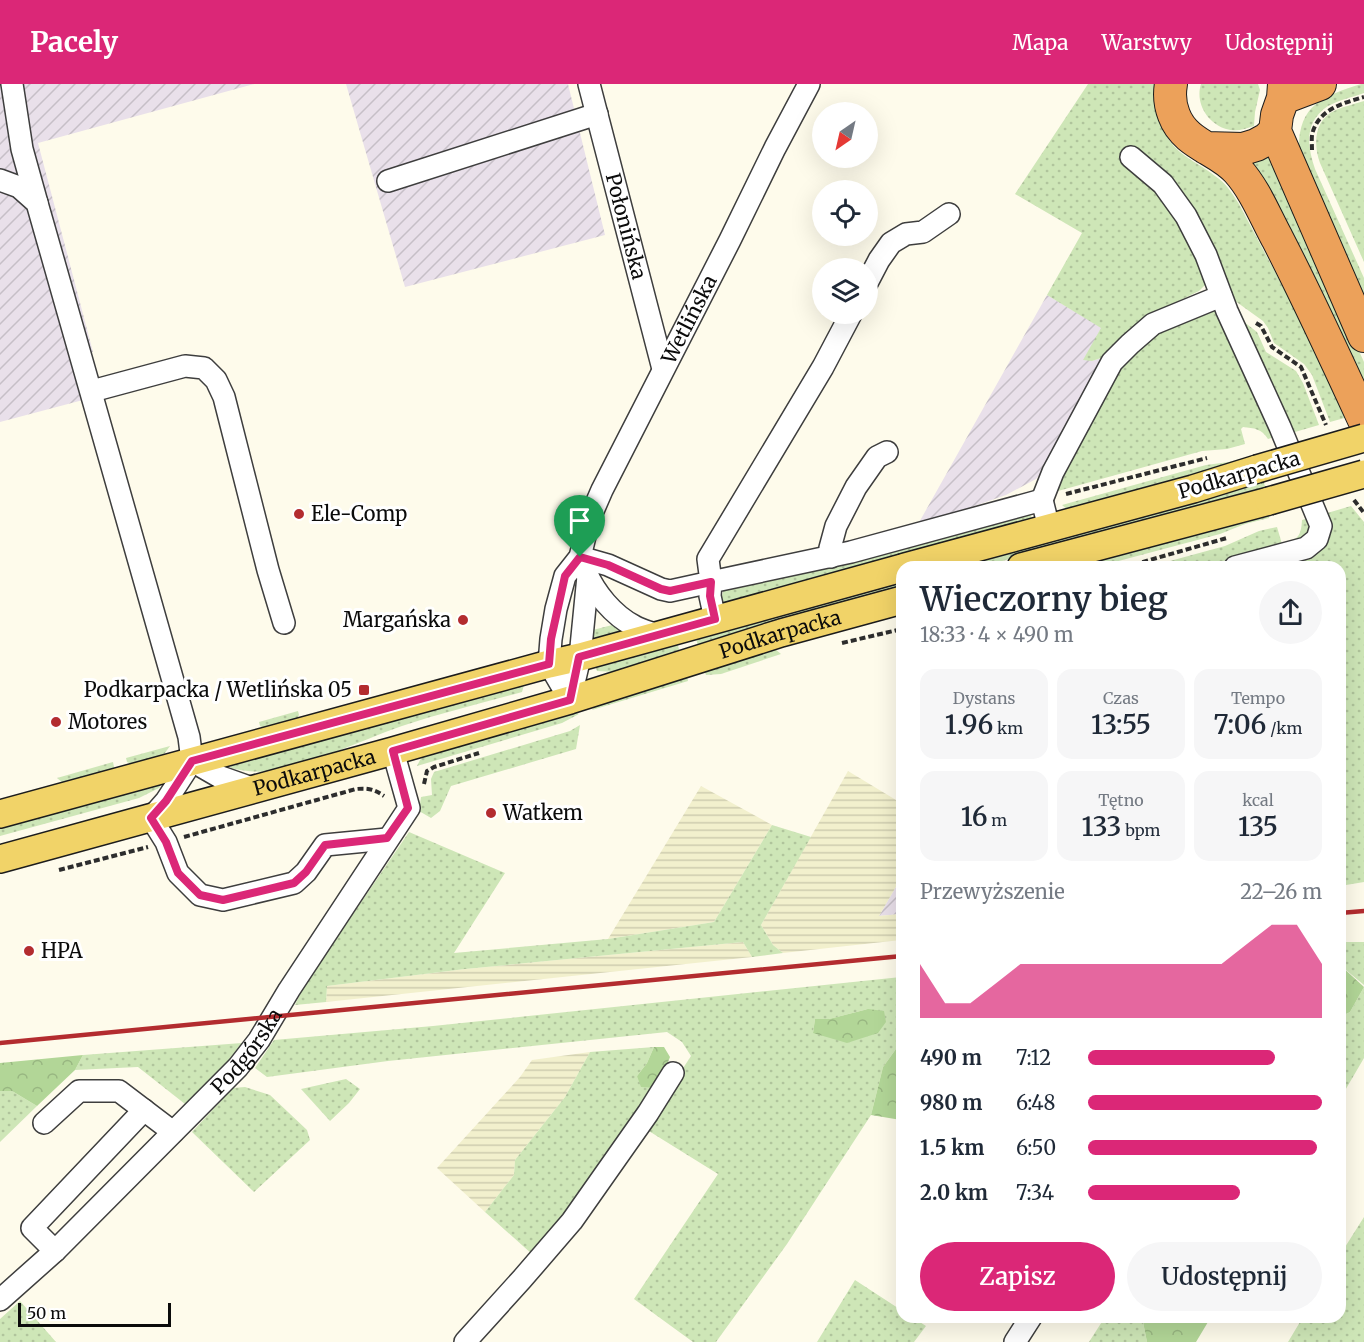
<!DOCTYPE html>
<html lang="pl">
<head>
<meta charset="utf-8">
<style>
  body { margin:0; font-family:Merriweather,serif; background:#f6f6f7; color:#1f2937; height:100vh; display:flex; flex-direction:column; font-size:22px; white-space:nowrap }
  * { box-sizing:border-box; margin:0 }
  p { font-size:20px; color:#747a83 }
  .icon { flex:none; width:33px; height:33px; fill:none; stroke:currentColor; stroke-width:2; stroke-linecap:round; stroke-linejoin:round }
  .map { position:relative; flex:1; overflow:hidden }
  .sheet { position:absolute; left:896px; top:477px; width:450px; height:762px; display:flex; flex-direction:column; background:#fff; border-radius:18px; box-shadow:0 6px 24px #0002 }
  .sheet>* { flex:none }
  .needle { width:39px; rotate:214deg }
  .fabs { position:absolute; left:812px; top:18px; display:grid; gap:12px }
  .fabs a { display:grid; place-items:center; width:66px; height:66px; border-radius:50%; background:#fff; box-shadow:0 6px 24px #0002; font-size:30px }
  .scale { position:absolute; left:18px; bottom:15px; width:153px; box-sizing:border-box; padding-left:6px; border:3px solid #0b0b0b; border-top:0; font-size:16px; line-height:21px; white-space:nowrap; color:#0b0b0b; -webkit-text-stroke:4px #fff; paint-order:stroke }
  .pin { position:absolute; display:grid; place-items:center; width:51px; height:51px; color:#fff; margin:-62px -26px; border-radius:50% 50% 50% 0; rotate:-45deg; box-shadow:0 0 6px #0007 }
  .pin .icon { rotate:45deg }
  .round { display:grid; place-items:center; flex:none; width:63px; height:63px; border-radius:32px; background:#f6f6f7 }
  .overview { display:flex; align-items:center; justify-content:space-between; height:102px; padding:0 24px }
  h1 { font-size:33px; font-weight:600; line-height:45px }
  .figures { display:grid; grid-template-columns:repeat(3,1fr); gap:9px; height:102px; padding:6px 24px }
  .figures div { display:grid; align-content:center; border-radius:15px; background:#f6f6f7; text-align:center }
  .figures b { font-size:26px; font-weight:600 }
  .figures small { font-size:16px; font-weight:400 }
  .figures p { font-size:16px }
  .chart { height:168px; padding:12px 24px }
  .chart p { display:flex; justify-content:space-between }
  .chart svg { width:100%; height:108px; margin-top:6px; fill:#db2777; opacity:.7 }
  .action { display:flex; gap:12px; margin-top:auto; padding:12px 24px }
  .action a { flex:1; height:69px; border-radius:36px; background:#db2777; color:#fff; font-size:24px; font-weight:600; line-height:69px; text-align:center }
  .action a+a { background:#f6f6f7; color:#1f2937 }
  ul { padding:0 24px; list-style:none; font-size:20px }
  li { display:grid; grid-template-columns:96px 72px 1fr; align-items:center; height:45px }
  li i { height:15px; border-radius:8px; background:#db2777 }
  header { display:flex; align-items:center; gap:36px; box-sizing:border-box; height:84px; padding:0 30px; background:#db2777; color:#fff }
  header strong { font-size:28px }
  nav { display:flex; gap:33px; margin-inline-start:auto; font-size:21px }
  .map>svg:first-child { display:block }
</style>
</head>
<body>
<header>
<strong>Pacely</strong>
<nav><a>Mapa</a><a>Warstwy</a><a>Udostępnij</a></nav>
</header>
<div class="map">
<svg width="1364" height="1258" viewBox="0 0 1364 1258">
  <defs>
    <pattern id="industrial-furrows" width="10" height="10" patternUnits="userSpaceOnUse" patternTransform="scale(1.5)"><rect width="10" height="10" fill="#e9e0ea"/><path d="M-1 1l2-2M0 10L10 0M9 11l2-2" fill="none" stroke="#c6bfc7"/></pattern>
    <pattern id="farmland-rules" width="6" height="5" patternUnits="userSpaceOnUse" patternTransform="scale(1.5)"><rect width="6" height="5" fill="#f2f0cd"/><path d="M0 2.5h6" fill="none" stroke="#ceccaf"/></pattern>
    <pattern id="grass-dots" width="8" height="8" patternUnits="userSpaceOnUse" patternTransform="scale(1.5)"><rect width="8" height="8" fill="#cee6b7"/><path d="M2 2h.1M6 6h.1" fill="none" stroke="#b0c49c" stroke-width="1.8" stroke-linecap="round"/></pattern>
    <pattern id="forest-crowns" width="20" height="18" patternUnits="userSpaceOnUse" patternTransform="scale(1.5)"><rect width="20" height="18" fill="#b2d697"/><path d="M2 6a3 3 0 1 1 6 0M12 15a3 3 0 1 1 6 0" fill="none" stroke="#98b681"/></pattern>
  </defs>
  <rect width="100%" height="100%" fill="#fefbeb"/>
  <path fill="url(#industrial-furrows)" d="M0,0H254L38,59L93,268L72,274L83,316L0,338Z
    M346,0H568L605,151L405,203Z
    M1047,211L1102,244L1092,277L1104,273L1052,377L1036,395L1006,411L917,442Z
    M901,794V830L879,832Z"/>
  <path fill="url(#farmland-rules)" d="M848,687L901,719V794L879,832L901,830V856L783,869L773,861L761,841Z
    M701,702L772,741L714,838L608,855Z
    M743,858L752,873L326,918L327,902L465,885Z
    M590,968L565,1013L515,1076L514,1091L485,1128L437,1084L520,993L532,976Z"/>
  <path fill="url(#grass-dots)" fill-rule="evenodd" d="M1088,0H1155C1152,24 1162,52 1180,68C1191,77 1204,83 1215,92C1226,99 1232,109 1239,120L1312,258L1348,333L1330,338L1312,291L1304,280L1274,259L1268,244L1263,237L1231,214L1163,110L1207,196L1205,201L1199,207L1146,233L1104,273L1092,277L1083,276L1101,244L1047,211L1082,149L1015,110Z
    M1201,0H1258L1260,6L1255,28L1254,42C1245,45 1236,48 1226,45C1207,39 1195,19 1201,0Z
    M1361,0H1364V9C1353,13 1339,16 1328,22C1304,38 1307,61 1315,85L1364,194V222L1299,70C1297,21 1321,13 1361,0Z
    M1364,17V178L1320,79C1313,60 1314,35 1336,26C1345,22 1355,20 1364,17Z
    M1268,67L1364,278V308L1249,75Z
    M1213,226L1219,227L1277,352L1268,355C1262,345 1254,344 1243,343L1241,345L1245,360L1227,365L1202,367L1058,407V396L1110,295L1148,255L1165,244Z
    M1239,234L1257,248L1266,268L1296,287L1303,299L1319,341L1288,350Z
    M1248,373L1249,375L1069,427L1062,421L1206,381L1229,378Z
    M1263,395L1266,406L980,483H949Z
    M1351,422L1364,438V798L1340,802V483H1322L1319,477L1294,483H1283L1286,474L1306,470L1324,430Z
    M1025,431H1030L1034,436L729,520L724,518L721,515L724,505Z
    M1269,431V434L1245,440L1220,450L1096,483H1083L1087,476L1238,436Z
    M1312,433L1313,451L1246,471L1200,483H1148L1225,462L1259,447L1277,443L1282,460C1298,455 1301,453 1302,436Z
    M901,496V504L698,563L696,553Z
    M620,539L629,545L589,557V547Z
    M677,558L680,569L616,588L597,587L595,581Z
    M774,564L781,570L721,590L706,591L704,586Z
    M687,592L688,597L592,626L596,621Z
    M524,601L522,608C482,619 441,629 402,642C379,650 356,660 333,669C298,682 269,694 231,684L230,681Z
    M298,627L299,631L295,639L267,646L260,642L259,638Z
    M573,627L579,630L562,639L417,682L420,676L425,670Z
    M580,641L576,665L451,702L440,727L431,734L419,727L421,713L432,711L431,695L434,688L570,647Z
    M170,662L162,673L135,682L127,678L126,674Z
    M113,678L114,683L113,686L63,699L57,694Z
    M159,700L160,703L159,704L139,714L0,752V742Z
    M772,741L811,753L761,841L773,861L783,869L752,873L743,858L465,885L327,902L326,918L295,921L304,902L409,748L505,789L454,869L608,855L714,838Z
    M1340,858H1364V901L1340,881Z
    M901,893V958L883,983L871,1031L787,1160L716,1258H693L634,1215L718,1090L644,1044L691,972L682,958L667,948L388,977L267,993L255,984L274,956L433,942ZM868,925L813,949L815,935H829Z
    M1364,903V974L1340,1015V933L1350,928Z
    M242,959L210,1000L185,1020L138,983L75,986L83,971Z
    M654,963L647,979L637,992L658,1004L574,1124L533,1171L485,1128L514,1091L515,1076L565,1013L590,968Z
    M346,995L360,1005L349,1019L330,1037L301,1005Z
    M245,1003L270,1011L307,1046L310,1056L254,1108L192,1048L233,1004Z
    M0,1007H12L37,1022L0,1058Z
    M1364,1133V1258H1288L1303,1233H1340V1171Z
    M855,1196L901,1226L902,1233H912L926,1242L914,1258H817Z
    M20,1217L56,1258H0V1235Z
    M1105,1233H1142L1147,1258H1089Z"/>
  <path fill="url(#forest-crowns)" d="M1340,881L1364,903L1350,928L1340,933Z
    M868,925L884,927L886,938L878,949L847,959L813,949L815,935H829Z
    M901,958V1009L898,1017L901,1018V1036L871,1031L883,983Z
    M654,963H664L670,973L658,1004L641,1003L637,992L647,979Z
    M83,971L75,986L37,1022L12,1007H0V979Z
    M1142,1233H1211L1196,1258H1147Z"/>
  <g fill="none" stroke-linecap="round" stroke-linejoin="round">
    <defs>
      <g id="minor">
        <path d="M12,0L22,65L37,119"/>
        <path id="s1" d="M589,0L663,285"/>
        <path d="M1131,73L1163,100L1186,132L1206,171L1227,227L1280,343L1321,442L1317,455L1306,464L1235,483"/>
        <path d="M0,96L19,103L37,119L189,653L192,677L166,717L151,734L166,758L178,789L200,811L223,816L294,799L306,788L325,761L387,755"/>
        <path d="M388,97L597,30"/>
        <path d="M867,199L879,176L891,159L906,150L923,148L949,130"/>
        <path d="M92,307L185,282L204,284L216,296L224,313L268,486L284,539"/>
        <path d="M1042,416L1053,388L1112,278L1130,260L1153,240L1221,212"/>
        <path d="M580,473L608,481L661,505L670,507L711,498L708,475L823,283L851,230"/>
        <path d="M831,473L830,464L836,442L856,403L877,373L887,368"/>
        <path d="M586,488C595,509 613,531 634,542C641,546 649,548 657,551"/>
        <path d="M715,535L710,512L711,498L851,468L1042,416L1049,444"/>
        <path id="s2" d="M570,616L549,580L551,555L556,525L565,492L580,473L589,436L602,406L730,156L775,64L809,0"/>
        <path d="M570,616L580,573L588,492"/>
        <path d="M192,677L218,692L255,705"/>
        <path d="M44,1039L79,1007H119L173,1048"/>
        <path d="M55,1167L32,1144L144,1026"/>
        <path id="s3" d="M0,1216L55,1167L238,983L259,956L289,906L409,724L393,667"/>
        <path d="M465,1258L522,1195L572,1137L648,1029L673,989"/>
        <path d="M1015,1258L1031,1233"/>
      </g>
      <g id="major">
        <path d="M905,483L1193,405L1257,385"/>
        <path d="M1021,483L1269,417"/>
        <path d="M0,730L549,580L580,573L902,484"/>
        <path id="s4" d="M0,775L393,667L570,616L781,549L902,516"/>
      </g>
      <path id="highway" d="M1171,0C1169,11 1170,21 1174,31C1185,61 1219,65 1238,87C1255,106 1265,132 1277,154C1308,214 1336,275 1364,336
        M1283,14L1320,0
        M1275,47L1364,252
        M1206,64L1243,65L1256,61L1267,55L1275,47L1277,31L1283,14L1284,0"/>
    </defs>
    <use href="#minor" stroke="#3e3e3e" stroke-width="24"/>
    <use href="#major" stroke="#1c1c1c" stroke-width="30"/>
    <use href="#highway" stroke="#1c1c1c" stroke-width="34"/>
    <path stroke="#2d2d2d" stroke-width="4" stroke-dasharray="6 3" stroke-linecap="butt" d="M1312,66C1312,60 1311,52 1313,47C1321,24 1344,19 1364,13
      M1256,239L1261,242L1272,263L1301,283L1326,341
      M1066,410L1207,374
      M1354,416L1364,429
      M1125,483L1227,454
      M842,559L902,545
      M424,700L427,687L434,683L479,669
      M184,753L356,705C368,704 374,705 384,712
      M59,786L148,763"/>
    <use href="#minor" stroke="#fff" stroke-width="21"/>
    <use href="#major" stroke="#f1d368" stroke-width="27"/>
    <use href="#highway" stroke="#eca15a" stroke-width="32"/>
    <path stroke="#b32c2f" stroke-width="4.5" d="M1340,829L1364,827
      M0,959L902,872"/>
    <defs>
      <path id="major-bridge" d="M1257,385L1364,354
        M1269,417L1364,390"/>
    </defs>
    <use href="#major-bridge" stroke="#1c1c1c" stroke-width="30" stroke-linecap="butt"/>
    <use href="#major-bridge" stroke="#f1d368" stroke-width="27"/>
  </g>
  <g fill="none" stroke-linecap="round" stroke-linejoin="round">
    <defs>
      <path id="route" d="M580,473L608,481L661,505L670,507L711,498L710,512L715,535L579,573L570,616L393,667L408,724L387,754L325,761L306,788L294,799L223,816L200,811L178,789L166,758L151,734L166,717L192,677L549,580L551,555L565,492Z"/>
    </defs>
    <use href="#route" stroke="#fff" stroke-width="12"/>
    <use href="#route" stroke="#db2777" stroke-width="8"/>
  </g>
  <g fill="#b32c2f" stroke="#fff" stroke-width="2">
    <circle cx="299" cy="430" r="6"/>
    <circle cx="463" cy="536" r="6"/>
    <rect x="358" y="600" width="12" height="12" rx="3"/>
    <circle cx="56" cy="638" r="6"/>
    <circle cx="491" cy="729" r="6"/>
    <circle cx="29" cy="867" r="6"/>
  </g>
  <g text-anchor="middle" stroke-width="6" stroke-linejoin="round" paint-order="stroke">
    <g font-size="20" fill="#0b0b0b" stroke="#fff">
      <text dy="7" stroke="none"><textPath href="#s1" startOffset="147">Połonińska</textPath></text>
      <text dy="7" stroke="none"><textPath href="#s2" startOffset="418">Wetlińska</textPath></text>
      <text transform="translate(1239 391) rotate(-16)" y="7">Podkarpacka</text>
      <text dy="7" stroke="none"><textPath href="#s4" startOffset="812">Podkarpacka</textPath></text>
      <text dy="7" stroke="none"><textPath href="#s4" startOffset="326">Podkarpacka</textPath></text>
      <text dy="7" stroke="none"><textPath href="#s3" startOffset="351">Podgórska</textPath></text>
    </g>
    <g font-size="20" fill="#0b0b0b" stroke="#fff" text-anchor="start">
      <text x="311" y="437">Ele-Comp</text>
      <text x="451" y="543" text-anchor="end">Margańska</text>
      <text x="352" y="613" text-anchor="end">Podkarpacka / Wetlińska 05</text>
      <text x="68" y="645">Motores</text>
      <text x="503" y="736">Watkem</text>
      <text x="41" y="874">HPA</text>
    </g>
  </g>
</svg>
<div class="fabs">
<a><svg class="needle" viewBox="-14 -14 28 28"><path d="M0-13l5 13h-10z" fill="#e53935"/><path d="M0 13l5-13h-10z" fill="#747a83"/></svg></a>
<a><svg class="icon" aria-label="locate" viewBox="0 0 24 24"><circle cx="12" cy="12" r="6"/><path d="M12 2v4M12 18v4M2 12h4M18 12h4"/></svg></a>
<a><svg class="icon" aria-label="layers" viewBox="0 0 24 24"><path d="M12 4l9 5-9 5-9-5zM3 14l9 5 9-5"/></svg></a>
</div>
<div class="scale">50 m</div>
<div class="pin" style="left:580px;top:473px;background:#1e9e55"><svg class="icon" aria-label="arrive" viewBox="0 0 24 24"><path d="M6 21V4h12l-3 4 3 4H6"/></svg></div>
<section class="sheet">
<div class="overview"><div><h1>Wieczorny bieg</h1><p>18:33 · 4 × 490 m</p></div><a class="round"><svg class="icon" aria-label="share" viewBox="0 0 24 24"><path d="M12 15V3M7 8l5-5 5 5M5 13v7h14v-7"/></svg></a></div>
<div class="figures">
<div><p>Dystans</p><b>1.96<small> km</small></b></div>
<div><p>Czas</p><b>13:55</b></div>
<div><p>Tempo</p><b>7:06<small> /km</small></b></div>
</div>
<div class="figures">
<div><b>16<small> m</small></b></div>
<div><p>Tętno</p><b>133<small> bpm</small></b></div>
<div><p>kcal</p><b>135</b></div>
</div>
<div class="chart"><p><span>Przewyższenie</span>22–26 m</p>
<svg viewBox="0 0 160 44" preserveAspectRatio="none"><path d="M0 44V22L10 38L20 38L30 30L40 22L50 22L60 22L70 22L80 22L90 22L100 22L110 22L120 22L130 14L140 6L150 6L160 22V44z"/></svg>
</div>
<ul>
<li><b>490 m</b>7:12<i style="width:80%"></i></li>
<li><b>980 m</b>6:48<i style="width:100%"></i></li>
<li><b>1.5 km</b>6:50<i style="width:98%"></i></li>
<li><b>2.0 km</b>7:34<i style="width:65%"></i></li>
</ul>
<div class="action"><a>Zapisz</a><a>Udostępnij</a></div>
</section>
</div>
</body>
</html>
